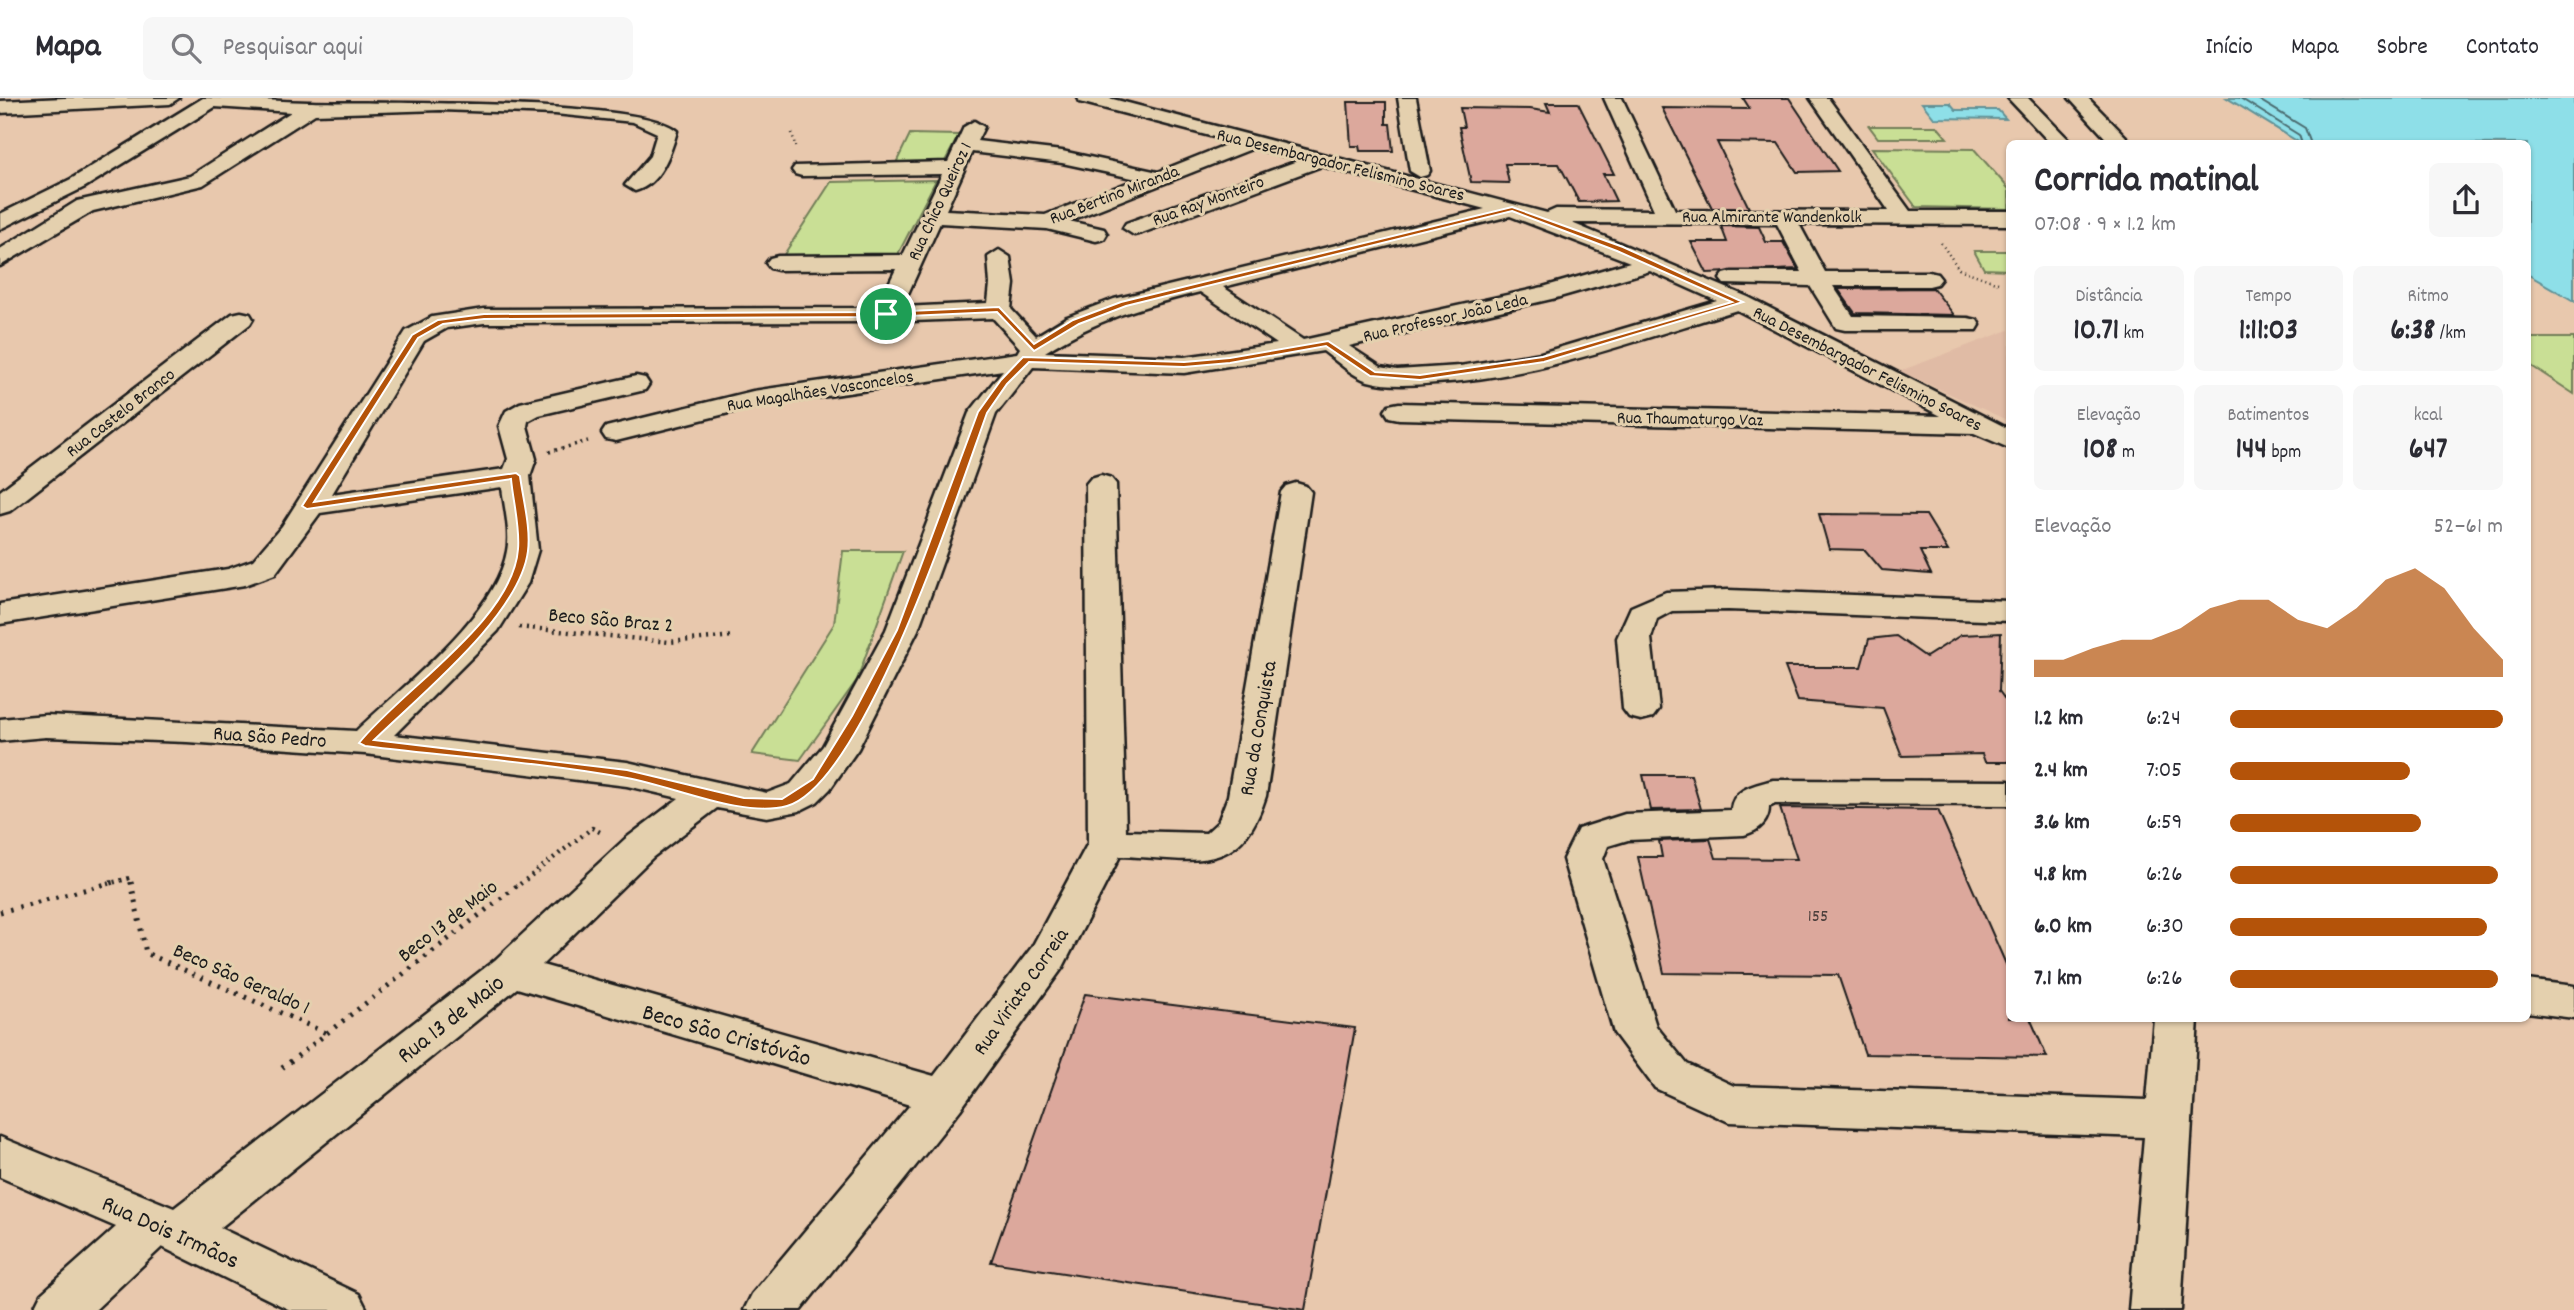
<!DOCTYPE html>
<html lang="pt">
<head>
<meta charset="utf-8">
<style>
  body { margin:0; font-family:Dekko,sans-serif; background:#f7f7f7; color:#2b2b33; height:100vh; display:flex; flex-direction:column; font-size:26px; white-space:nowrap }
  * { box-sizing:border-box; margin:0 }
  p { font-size:23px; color:#7c7c81 }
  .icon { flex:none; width:38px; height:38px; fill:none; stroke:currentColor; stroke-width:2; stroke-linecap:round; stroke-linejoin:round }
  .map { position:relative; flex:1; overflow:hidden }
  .side { position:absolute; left:2006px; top:42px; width:525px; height:882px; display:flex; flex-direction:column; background:#fff; border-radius:10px; box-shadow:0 2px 5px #0004 }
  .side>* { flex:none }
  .pin { position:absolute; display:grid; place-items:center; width:60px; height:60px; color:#fff; margin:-30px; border:4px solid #fff; border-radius:50%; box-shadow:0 2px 7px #0007 }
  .round { display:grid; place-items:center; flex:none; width:74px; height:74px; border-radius:10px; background:#f7f7f7 }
  .summary { display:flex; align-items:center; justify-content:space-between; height:119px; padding:0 28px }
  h1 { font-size:38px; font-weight:800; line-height:52px }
  .metrics { display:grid; grid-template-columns:repeat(3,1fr); gap:10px; height:119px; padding:7px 28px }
  .metrics div { display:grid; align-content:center; border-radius:10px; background:#f7f7f7; text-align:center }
  .metrics b { font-size:30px; font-weight:800 }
  .metrics small { font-size:19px; font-weight:400 }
  .metrics p { font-size:19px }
  .chart { height:196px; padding:14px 28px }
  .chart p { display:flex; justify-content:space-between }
  .chart svg { width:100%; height:126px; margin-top:7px; fill:#b45309; opacity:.7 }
  ul { padding:0 28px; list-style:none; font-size:23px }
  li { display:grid; grid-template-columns:112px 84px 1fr; align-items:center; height:52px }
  li i { height:18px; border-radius:9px; background:#b45309 }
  header { display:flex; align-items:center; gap:42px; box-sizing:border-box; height:98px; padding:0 35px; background:#fff; border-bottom:2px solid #e1e1e2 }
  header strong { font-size:33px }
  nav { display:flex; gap:38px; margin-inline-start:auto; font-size:24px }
  .search { width:490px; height:63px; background:#f7f7f7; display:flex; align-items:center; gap:18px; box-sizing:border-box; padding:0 24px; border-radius:10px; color:#7c7c81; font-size:26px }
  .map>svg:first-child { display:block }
</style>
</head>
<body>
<header>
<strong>Mapa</strong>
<div class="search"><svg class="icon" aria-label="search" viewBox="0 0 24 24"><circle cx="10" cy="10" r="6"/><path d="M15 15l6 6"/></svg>Pesquisar aqui</div>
<nav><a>Início</a><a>Mapa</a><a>Sobre</a><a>Contato</a></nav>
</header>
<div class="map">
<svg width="2574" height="1212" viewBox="0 0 2574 1212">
  <rect width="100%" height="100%" fill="#e8c8ad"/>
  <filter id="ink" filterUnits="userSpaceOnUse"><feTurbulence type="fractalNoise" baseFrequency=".0143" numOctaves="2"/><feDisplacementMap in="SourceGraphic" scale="14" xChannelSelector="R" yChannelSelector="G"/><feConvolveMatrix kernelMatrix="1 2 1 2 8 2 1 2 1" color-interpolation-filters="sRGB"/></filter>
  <g filter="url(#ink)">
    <path fill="#e0bba5" d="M2009,232V323L1900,273Z"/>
    <path fill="#c9df95" stroke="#727e58" stroke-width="2" d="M1869,28H1937L1947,40H1878Z
      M910,36L959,37L944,65H896Z
      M1872,50L1974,51L2009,91V111L1916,109Z
      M936,82L896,160L783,158L831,84Z
      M1974,153H2009V172L1984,171Z
      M2527,240H2574V296L2527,265Z
      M843,453H903L857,582L800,662L752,656L834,526Z"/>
    <path fill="#8edfe8" stroke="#609196" stroke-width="2" d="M2227,0H2574V203L2527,176V46L2300,45Z
      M1922,5H1950L1956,12H1998L2006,21L1934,20Z"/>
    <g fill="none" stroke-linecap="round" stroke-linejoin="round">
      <path stroke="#4a6a6e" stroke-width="2" d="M2240,0L2299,37L2302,46
        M2256,0L2305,30L2311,46"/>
    </g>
    <path fill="#dca89c" stroke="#1c1c1c" stroke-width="2" d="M1743,0H1789L1838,73L1797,74L1778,45L1717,44L1749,110H1712L1662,10L1750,11Z
      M1348,4H1386V26H1390L1393,53H1360L1359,48H1351Z
      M1546,5H1578L1614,76H1603L1616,103L1579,104L1559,66H1505L1509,85L1471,84L1459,29H1464L1460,10L1530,11L1550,14Z
      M1721,128L1759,129L1766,144H1783L1798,171L1707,175L1691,144H1727Z
      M1933,190L1954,217L1855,215L1838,191Z
      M1819,416L1926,417L1948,453H1920L1931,476L1882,472L1865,452L1829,451Z
      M2001,535L1999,593L2009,607V664H1985L1982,656L1902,658L1883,610L1798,603L1785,569H1861L1869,541L1896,538L1926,559L1961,537Z
      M1643,677H1691L1701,711L1651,712Z
      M1780,710L1938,712L2009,873V920H2030L2047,959L1865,956L1838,877L1664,875L1638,759H1662L1659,743L1710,741L1716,760L1797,761Z
      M1085,896L1355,930L1305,1212L991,1164Z"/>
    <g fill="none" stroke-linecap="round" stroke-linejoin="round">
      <defs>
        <path id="minor" d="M64,0H179L170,6L0,15V3Z
          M203,0C239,0 274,3 309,4C372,6 643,0 677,33C671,55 660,87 635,93L625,87L650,58L657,35L633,24L555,16L440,12L315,16L203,87L93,113L0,168V151L77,103L190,78L291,14L215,9L85,89L0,131V116L71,81Z
          M1078,0H1109L1547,115L1556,111L1654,112L1604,0H1622L1675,112L1889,113L1810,0H1828L1910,113H2009V127L1799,126L1825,174H1929L1937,176L1941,181L1937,186L1929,188H1833L1853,218L1968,220L1977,222L1980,227L1977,232H1845L1836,230L1810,188L1724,186L1720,181L1724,176L1732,174H1802L1777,126L1572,125L1748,199L2009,331V350L1974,335L1399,321L1389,319L1385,313L1389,307L1399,305L1941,318L1737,212C1638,242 1540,279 1437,285C1413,287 1391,289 1368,283C1352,278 1337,263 1323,253L1184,275L1033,269L996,316L918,532L858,651L830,691L817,704L799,713L767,719L717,710L653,759L542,867L934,978L1032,849L1088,745L1086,386L1091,380L1101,377L1111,380L1116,386L1126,733L1206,735L1218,724L1228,698L1281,394L1286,388L1296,385L1306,388L1311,394L1266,698C1240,781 1191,760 1120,758L1063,869L960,1012L801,1212H744L752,1196L910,1007L517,890L220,1130L359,1196L367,1212H290L162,1149L95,1212H33L41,1196L116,1129L0,1079V1039L174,1110L495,862L625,741L679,700L627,688L365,656L187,644L46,639L0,643V621L46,617L356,633C402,589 496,517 507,453C511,434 504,408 502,389L320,415L275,476L245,487L0,526V506L228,471L253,462L282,428L406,233L432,219L484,211L877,210L896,171L778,172L770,170L766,165L770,160L778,158L903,157L942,76L802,78L795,76L792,72L795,68L948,64L964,29L974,23L984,29L977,43L1062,53L1158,74L1233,44L1080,4ZM1254,50L1300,62L1126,125L1123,130L1134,137L1142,135L1322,68L1485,111L1114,201L1067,219L1036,238L1011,211L1014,186L1010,159L999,152L988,159L990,186L988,205L902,209L940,125L1047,131L1096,143L1104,141L1107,136L1104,131L1069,123ZM972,54L1062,65L1137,81L1045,117L946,112ZM1510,118L1630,164L1543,189L1303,242L1223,189ZM1650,173L1717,203L1541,255L1460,268L1397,272L1381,269L1349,248L1556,200ZM1200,194L1277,246L1184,259L1045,254C1098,221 1139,209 1200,194ZM993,220L1020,250L1017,255L753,293L606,329L602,335L606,341L616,343L753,309L1003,272L969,315L886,532L823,648L791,686L767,695L627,664L394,637L498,533L528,485L538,452L530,378L536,361L527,328L528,323L539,317L645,292L649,286L645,280L636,278L520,305L506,313L499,328L508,361L504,371L332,396L424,243L447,230L484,225L886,224Z
          M1398,0H1416L1430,73L1427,77L1420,79L1410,73Z
          M2008,0H2028L2073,46H2051Z
          M2069,0H2088L2133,46H2111Z
          M241,214L250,216L253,221L250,226L10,413L0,416V393L232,216Z
          M1728,492L2009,503V523L1728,512L1672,513L1657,521L1651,540L1659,611L1653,619L1641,622L1629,619L1623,611L1617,540L1631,509L1666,494Z
          M1773,682L2009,683V707L1775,706L1769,709C1769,725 1758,733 1744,737L1628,742L1608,748L1603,761L1656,928L1687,966L1734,988L2147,1002L2154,920H2198L2181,1212H2129L2144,1039L1729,1024L1655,990L1614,935L1563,761L1578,731L1625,716L1731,712C1732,690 1756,687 1773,682Z
          M2527,882L2574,888V920L2527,914Z"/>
      </defs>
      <use href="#minor" stroke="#1c1c1c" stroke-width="5"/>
      <path stroke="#1c1c1c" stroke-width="2.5" stroke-dasharray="1 3.5" stroke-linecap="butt" d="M792,35L796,51
        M1941,145L1959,171L1998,185"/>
      <path stroke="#1c1c1c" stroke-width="3.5" stroke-dasharray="2 4.5" stroke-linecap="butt" d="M549,354L588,343"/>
      <path stroke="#1c1c1c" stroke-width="4.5" stroke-dasharray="2 5" stroke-linecap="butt" d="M519,529L669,544L734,538
        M107,786L130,780L131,786
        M520,786L592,730L604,736"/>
      <path stroke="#1c1c1c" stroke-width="5" stroke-dasharray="2.5 7" stroke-linecap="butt" d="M131,784L146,855L326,935
        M0,814L114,784
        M282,970L522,784"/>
      <use href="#minor" fill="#e4d0ae" fill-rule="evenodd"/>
    </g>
  </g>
  <path fill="#b45309" stroke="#fff" stroke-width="2" fill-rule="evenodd" d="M1512,109L1623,149L1743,204L1544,264L1420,282L1370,278L1326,248L1230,265L1184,269L1029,264L1007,286L987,315C959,392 864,686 787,708C742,720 673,688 627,680C541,664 451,659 365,648L359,645C401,592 513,522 518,451C520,429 513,403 511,381L307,411L302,408L412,237L438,222L484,216L886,214L999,209L1034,246L1073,222L1121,204ZM1512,113L1617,153L1732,204L1543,259L1420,277L1375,274L1328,243L1230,260L1184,264L1023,259L1001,282L978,314L897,532L852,618L813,681L782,701L744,700L627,672L374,642C420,597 520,517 528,453C531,430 523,401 520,378L516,375L314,404L418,240L443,226L484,221L886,219L997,214L1034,253L1079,226L1126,208Z"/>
  <g text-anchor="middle" stroke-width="6" stroke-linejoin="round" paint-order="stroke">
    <g font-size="18" fill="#1c1c1c" stroke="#e4d0ae">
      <text transform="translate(1341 66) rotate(14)" y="6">Rua Desembargador Felismino Soares</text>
      <text transform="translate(1114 96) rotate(-21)" y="6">Rua Bertino Miranda</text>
      <text transform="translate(1208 102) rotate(-20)" y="6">Rua Ray Monteiro</text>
      <text transform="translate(939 103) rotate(-65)" y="6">Rua Chico Queiroz 1</text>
      <text x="1772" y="124">Rua Almirante Wandenkolk</text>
      <text transform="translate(1445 219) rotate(-13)" y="6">Rua Professor João Leda</text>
      <text transform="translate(1868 270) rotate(27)" y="6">Rua Desembargador Felismino Soares</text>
      <text transform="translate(820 292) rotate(-9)" y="6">Rua Magalhães Vasconcelos</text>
      <text transform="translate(120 314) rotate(-38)" y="6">Rua Castelo Branco</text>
      <text transform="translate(1690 320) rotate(1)" y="6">Rua Thaumaturgo Vaz</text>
    </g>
    <g font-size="18" fill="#4c3f3c">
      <text x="1818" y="823">155</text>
    </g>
    <g font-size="21" fill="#1c1c1c" stroke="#e4d0ae">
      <text transform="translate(611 521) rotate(5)" y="7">Beco São Braz 2</text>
      <text transform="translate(1257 630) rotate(-80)" y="7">Rua da Conquista</text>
      <text transform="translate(270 638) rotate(4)" y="7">Rua São Pedro</text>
      <text transform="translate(447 822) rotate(-38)" y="7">Beco 13 de Maio</text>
      <text transform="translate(242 880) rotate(24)" y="7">Beco São Geraldo 1</text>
      <text transform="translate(1020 893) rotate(-55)" y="7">Rua Viriato Correia</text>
    </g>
    <g font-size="24" fill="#1c1c1c" stroke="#e4d0ae">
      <text transform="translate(450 920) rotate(-38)" y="8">Rua 13 de Maio</text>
      <text transform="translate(727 936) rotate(16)" y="8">Beco São Cristóvão</text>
      <text transform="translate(171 1133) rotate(24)" y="8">Rua Dois Irmãos</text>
    </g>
  </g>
</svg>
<div class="pin" style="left:886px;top:216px;background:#1e9e55"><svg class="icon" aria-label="arrive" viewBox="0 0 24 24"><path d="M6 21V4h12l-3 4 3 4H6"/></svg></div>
<section class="side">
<div class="summary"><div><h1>Corrida matinal</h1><p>07:08 · 9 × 1.2 km</p></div><a class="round"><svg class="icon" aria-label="share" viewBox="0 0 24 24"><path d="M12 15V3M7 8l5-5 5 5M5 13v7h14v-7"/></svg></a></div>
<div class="metrics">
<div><p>Distância</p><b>10.71<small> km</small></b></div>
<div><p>Tempo</p><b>1:11:03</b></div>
<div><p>Ritmo</p><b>6:38<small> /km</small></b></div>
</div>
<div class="metrics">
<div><p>Elevação</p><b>108<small> m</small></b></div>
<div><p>Batimentos</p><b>144<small> bpm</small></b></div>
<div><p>kcal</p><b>647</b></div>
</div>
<div class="chart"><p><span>Elevação</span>52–61 m</p>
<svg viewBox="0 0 160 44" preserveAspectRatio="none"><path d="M0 44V38L10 38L20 34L30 31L40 31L50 27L60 20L70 17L80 17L90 24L100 27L110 20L120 10L130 6L140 13L150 27L160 38V44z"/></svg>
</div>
<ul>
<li><b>1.2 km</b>6:24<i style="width:100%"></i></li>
<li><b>2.4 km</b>7:05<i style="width:66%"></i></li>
<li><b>3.6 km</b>6:59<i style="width:70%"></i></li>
<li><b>4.8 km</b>6:26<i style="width:98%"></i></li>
<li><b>6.0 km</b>6:30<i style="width:94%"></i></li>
<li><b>7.1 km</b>6:26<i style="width:98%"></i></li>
</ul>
</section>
</div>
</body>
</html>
